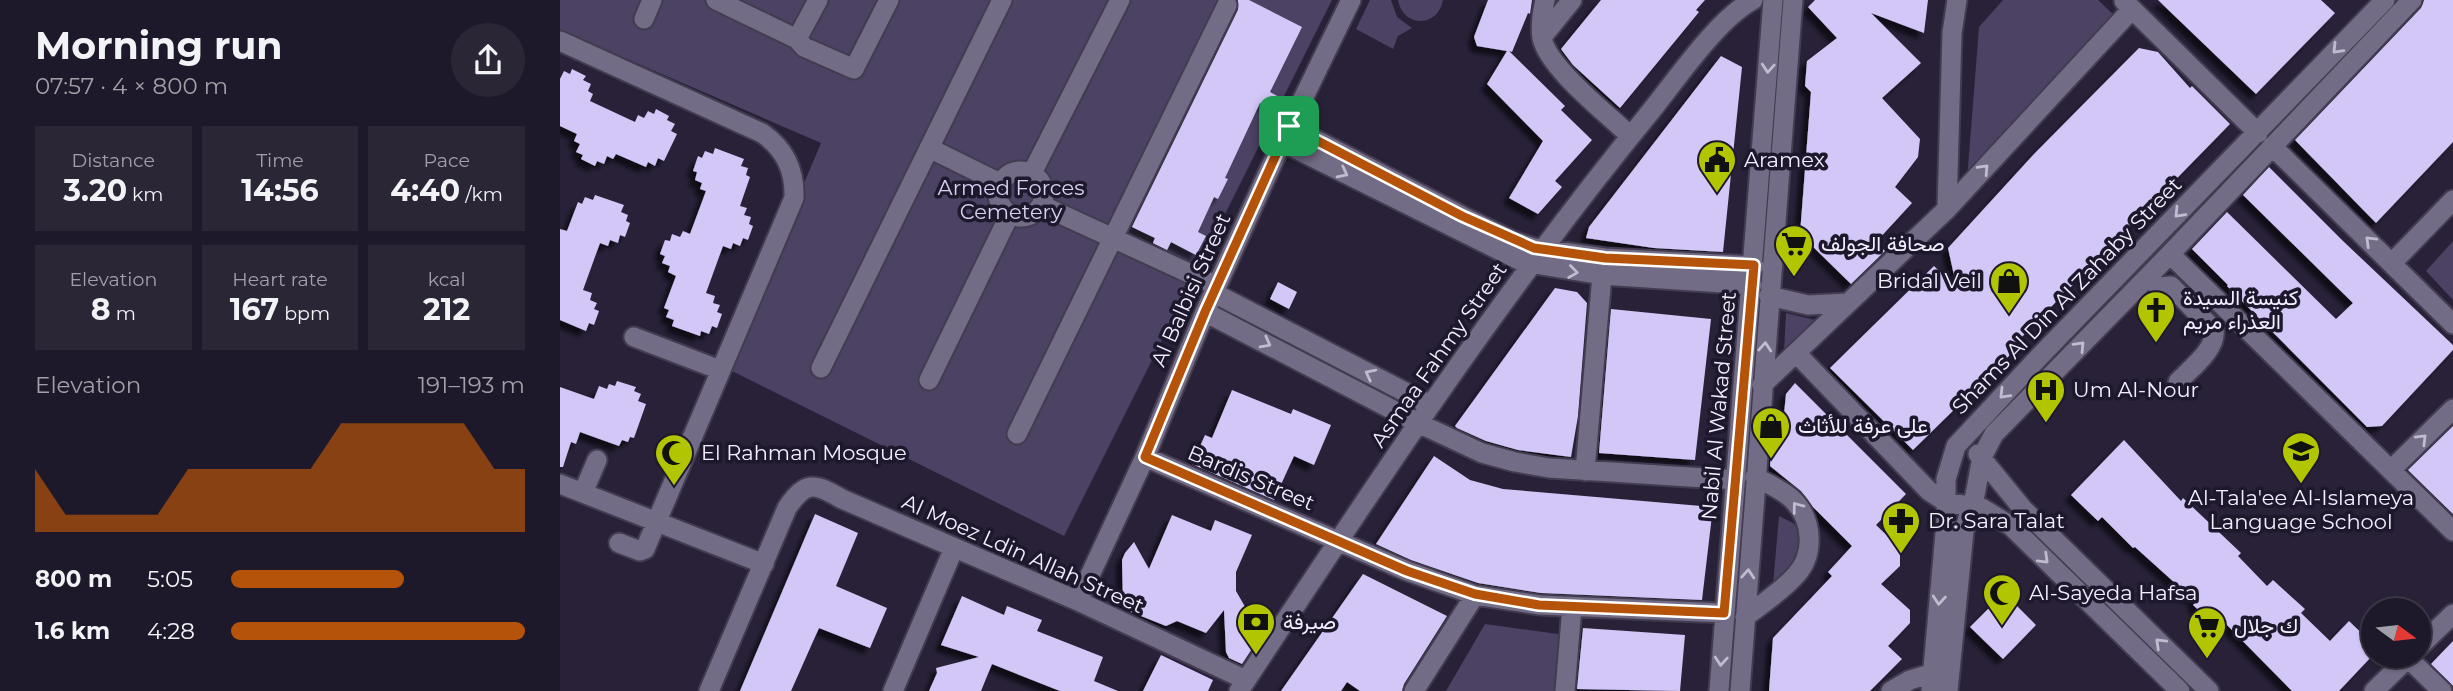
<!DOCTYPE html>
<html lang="en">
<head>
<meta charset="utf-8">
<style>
  body { margin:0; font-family:Montserrat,Vazirmatn,sans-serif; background:#2b2636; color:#f1f3f6; height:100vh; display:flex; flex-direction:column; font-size:26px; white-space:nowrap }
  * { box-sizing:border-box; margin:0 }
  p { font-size:23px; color:#a1a0a8 }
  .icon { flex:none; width:38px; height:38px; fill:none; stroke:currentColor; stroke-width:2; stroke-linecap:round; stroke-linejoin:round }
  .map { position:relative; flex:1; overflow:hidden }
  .details { display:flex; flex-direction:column; background:#1e192a; width:560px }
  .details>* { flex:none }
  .needle { width:46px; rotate:105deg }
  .tools { position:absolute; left:1801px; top:598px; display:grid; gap:14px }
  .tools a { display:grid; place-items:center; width:70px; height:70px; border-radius:50%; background:#1e192a; box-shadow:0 2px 5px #0004,0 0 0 2px #3c3847; font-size:35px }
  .pin { position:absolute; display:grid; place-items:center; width:60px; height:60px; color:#fff; margin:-30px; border-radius:14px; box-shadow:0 4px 10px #0006 }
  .round { display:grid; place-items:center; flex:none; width:74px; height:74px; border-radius:37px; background:#2b2636 }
  .headline { display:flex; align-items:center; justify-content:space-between; height:119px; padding:0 35px }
  h1 { font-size:38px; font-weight:700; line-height:52px }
  .figures { display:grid; grid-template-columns:repeat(3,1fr); gap:10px; height:119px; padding:7px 35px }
  .figures div { display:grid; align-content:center; border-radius:0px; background:#2b2636; text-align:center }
  .figures b { font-size:30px; font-weight:700 }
  .figures small { font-size:19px; font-weight:400 }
  .figures p { font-size:19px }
  .chart { height:196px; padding:14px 35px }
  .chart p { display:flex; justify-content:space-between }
  .chart svg { width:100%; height:126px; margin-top:7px; fill:#b45309; opacity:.7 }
  ul { padding:0 35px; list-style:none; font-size:23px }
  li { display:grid; grid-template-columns:112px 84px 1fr; align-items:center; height:52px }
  li i { height:18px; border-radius:9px; background:#b45309 }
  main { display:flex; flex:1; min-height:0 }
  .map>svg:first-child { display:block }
</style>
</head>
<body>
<main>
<section class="details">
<div class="headline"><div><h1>Morning run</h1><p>07:57 · 4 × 800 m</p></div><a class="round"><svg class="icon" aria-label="share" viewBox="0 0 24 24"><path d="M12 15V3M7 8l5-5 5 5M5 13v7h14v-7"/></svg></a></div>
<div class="figures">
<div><p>Distance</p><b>3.20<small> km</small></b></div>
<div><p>Time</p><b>14:56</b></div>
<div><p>Pace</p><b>4:40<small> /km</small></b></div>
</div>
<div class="figures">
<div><p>Elevation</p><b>8<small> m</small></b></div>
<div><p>Heart rate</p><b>167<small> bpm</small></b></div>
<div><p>kcal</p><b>212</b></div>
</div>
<div class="chart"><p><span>Elevation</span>191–193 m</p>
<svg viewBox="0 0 160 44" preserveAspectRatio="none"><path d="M0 44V22L10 38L20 38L30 38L40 38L50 22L60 22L70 22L80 22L90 22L100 6L110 6L120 6L130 6L140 6L150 22L160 22V44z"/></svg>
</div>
<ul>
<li><b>800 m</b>5:05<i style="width:59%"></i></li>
<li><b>1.6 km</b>4:28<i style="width:100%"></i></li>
</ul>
</section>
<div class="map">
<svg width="1893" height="691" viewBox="0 0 1893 691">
  <defs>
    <filter id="shadow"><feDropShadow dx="-6" dy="6" stdDeviation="2" flood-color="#0009"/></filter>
  </defs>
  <rect width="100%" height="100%" fill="#282138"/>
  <path fill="#4b4264" d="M0,0H772L504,536L166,368L261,143L0,30Z
    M810,0H831L837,17L852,28L838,36L833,49L796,29Z
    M838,0H883C878,28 843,28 838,0Z
    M1443,0H1538L1556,17L1407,180L1419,27Z
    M1893,241V300L1866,271Z
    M1226,313L1259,321L1224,352Z
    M1219,516L1233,523L1247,538L1211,608Z
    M925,624L1005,635L999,691H886Z"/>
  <path fill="#d3c7f7" filter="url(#shadow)" d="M678,0H689L742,27L710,92L719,97L713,109L700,103L665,178L668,179L658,199L654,197L638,232L646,236L636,255L611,242L607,250L593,243L595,238L572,227L678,10Z
    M928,0H972L970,14L968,13L952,52L949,51L1005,106L1001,110L1032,140L995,181L1002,187L978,214L949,198L983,141L927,84L947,51L917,46L914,37Z
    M1041,0H1145L1136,10L1139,12L1060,108L1013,65L1001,49Z
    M1255,0H1368L1364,33L1311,13L1361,63L1322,98L1360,139L1358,157L1335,187L1352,203L1316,242L1325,251L1291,284L1240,234L1251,92L1245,86L1247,61L1277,38L1248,7Z
    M1598,0H1761L1775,13L1696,94Z
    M1864,0H1893V142L1816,223L1735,140L1861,8Z
    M1579,48L1598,52L1630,88L1632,86L1670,124L1453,346L1456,349L1353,450L1270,368L1374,266L1397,289L1388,248L1474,154Z
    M1161,56L1182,67L1163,252L1094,248L1026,238L1029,227Z
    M12,69L26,76L23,80L31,84L28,91L33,94L30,101L75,122L78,115L84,118L88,111L94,114L96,109L109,116L107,120L115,124L111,131L117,134L104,161L98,158L95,166L88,162L86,167L56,154L53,159L47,156L44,164L37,161L35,166L21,159L23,155L16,152L20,144L14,141L17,134L0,126V79L4,71L10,74Z
    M155,148L184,159L181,166L188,168L186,175L190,177L180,206L187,208L184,215L191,217L189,224L193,226L188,240L183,238L180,246L173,243L171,249L163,246L146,293L155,296L153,303L160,305L157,312L162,314L157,328L152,326L149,334L141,331L140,336L112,326L114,320L106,317L109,310L104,308L116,276L108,272L110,266L102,263L105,256L100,254L105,240L110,241L112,234L120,237L123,231L130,234L146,191L140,189L142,183L135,180L137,172L133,171L138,156L142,158L145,151L153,154Z
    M1709,167L1783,241L1893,345V350L1822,426L1807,427L1667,286L1668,285L1632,249L1667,212L1776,319L1793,303L1683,195Z
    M35,195L64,205L61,212L68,215L66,221L70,223L65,237L60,235L58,243L50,240L48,246L40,243L23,290L32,293L30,300L37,303L34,309L39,311L34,325L29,323L26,331L0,320V229L7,231L18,202L22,204L25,197L33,200Z
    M718,282L737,292L729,309L710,299Z
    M995,288L1017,292L1027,303L1018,416L1011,457L958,450L926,441L897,428L895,426Z
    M1051,309L1151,319L1135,460L1039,453Z
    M57,381L76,387L74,391L81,394L78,401L86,404L74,438L70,437L68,442L62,440L59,446L20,432L16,444L11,442L3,467H0V387L34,399L39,386L47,389L49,384L55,386Z
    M1235,383L1346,494L1316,525L1340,548V566L1321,584L1350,610V623L1328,646L1342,659L1310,691H1209L1213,638L1272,576L1268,572L1292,546L1253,507L1241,491L1210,466L1213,424L1222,434L1226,394Z
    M672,390L731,414L733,409L771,425L754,465L734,456L714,500L632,464L645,435L652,438Z
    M1893,426V514L1848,470Z
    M1564,440L1621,501L1623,498L1681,553L1678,556L1707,586L1713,580L1745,609L1741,613L1770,641L1789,621L1813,644V655L1779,691H1732L1666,624L1660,630L1633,605L1636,602L1575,547L1573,548L1542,517L1538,521L1511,495Z
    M874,456L910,480L943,489L1153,507L1142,600L981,593L918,583L851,560L816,544Z
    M255,514L298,533L276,586L327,608L310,648L259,628L231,691H180Z
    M612,515L651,531L655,520L692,535L676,572V591L692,619L707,626L682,664L669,658L666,652L664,610L646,633L617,621L606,626L571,612L563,604L562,560L565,553L574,542L589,569Z
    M803,574L887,616L844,684L842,691H800L787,682L781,691H721Z
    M1444,593L1476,625L1443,659L1410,627Z
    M402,596L444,615L447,606L482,620L477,631L543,657L534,681L558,691H500L432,664L421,691H369L377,673L376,668L419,657L381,645Z
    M1023,628L1125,635L1120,691L1017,689Z
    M1893,641V686L1871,664Z
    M601,655L653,680L648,691H583Z"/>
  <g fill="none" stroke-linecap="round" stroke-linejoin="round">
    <defs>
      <path id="minor" d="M156,0L237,39L258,0
        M985,0C982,13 980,25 982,38C988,68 1048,114 1070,136
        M1564,1L1698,133
        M84,19L92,0
        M982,37L1012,0
        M237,39L244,47L294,69L329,0
        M0,41L202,133C225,149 235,170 234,198L85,549L80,551L59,543
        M729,126L902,216L953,241L974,248L1045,258L1194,266
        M722,142L963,262L1042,275L1192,285
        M1712,146L1893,324
        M369,148L440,183
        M438 194a23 23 0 1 1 46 0a23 23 0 1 1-46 0Z
        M472,173L560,0
        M481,205L657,286
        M1387,209L1392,33L1397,0
        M1610,254L1893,531
        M1832,263L1893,200
        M1598,287L1611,286L1654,330C1657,349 1631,368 1618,382
        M654,293L870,405
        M1209,296L1248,305L1288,303
        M645,312L858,423L922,453L955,462L989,468L1176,480
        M74,337L160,370
        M1237,354L1369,491L1386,502L1422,508L1451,526L1620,691
        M261,368L442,0
        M369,380L450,214
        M1202,385L1387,209L1572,9
        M457,434L667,5
        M1418,454L1463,509L1649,691
        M585,457L847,571L915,595L980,605L1164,613
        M1831,470L1893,409
        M1025,471L1042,275
        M0,484L204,564
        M23,493L37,460
        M518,601L585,457L645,312L722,142L791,0
        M1185,617C1202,604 1222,591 1236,575C1255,554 1253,520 1233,500C1223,490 1208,484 1195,477
        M1858,648L1893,614
        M1848,658L1882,691
        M149,691L227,508C246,480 255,483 282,499L518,601L686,680
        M333,691L394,548
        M679,691C808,495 938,298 1087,116C1115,82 1156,20 1193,0
        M854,691L915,595
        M1005,691L1012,607
        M1159,691L1213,0
        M1180,691L1233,0
        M1331,691L1350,680L1373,673
        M1371,691L1386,522V479L1396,446L1480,356L1825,0
        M1388,691L1404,531L1415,495L1422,457L1434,434L1610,254L1852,0
        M1814,691L1850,656"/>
    </defs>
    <use href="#minor" stroke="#433c50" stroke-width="23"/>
    <use href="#minor" stroke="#736c86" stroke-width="19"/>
  </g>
  <defs><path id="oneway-chevron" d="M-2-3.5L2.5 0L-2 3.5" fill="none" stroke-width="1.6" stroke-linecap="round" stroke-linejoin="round" transform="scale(1.75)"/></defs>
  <g stroke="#c0bbcf">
    <use href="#oneway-chevron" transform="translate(1777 49) rotate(134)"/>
    <use href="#oneway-chevron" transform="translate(1208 68) rotate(94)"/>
    <use href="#oneway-chevron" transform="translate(1424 169) rotate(-47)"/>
    <use href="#oneway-chevron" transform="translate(783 173) rotate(27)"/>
    <use href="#oneway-chevron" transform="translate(1619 213) rotate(134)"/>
    <use href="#oneway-chevron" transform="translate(1810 241) rotate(-136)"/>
    <use href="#oneway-chevron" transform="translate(1013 272) rotate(8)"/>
    <use href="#oneway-chevron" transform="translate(706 343) rotate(28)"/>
    <use href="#oneway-chevron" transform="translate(1520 346) rotate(-46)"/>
    <use href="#oneway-chevron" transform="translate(1205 347) rotate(-86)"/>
    <use href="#oneway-chevron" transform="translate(810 374) rotate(-153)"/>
    <use href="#oneway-chevron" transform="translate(1444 394) rotate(134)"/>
    <use href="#oneway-chevron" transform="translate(1862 439) rotate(-45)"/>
    <use href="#oneway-chevron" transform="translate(1237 507) rotate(-127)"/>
    <use href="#oneway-chevron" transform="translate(1484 559) rotate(44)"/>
    <use href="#oneway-chevron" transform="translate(1188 574) rotate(-86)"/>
    <use href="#oneway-chevron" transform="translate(1379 600) rotate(95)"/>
    <use href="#oneway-chevron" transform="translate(1600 643) rotate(-136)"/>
    <use href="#oneway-chevron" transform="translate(1161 661) rotate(94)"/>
  </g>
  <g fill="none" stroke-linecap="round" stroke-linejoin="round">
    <defs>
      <path id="route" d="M729,126L902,216L974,248L1045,258L1194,265L1164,613L979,605L915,594L847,571L585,457L645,312Z"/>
    </defs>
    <use href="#route" stroke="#fff" stroke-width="14"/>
    <use href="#route" stroke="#b45309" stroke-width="9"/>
  </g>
  <defs>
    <symbol id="civic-pin" viewBox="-11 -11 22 30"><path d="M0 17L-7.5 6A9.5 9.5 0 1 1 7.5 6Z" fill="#b1c500" stroke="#1e182d"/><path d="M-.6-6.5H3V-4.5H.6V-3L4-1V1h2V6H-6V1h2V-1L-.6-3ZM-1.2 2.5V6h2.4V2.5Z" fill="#111"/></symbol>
    <symbol id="supermarket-pin" viewBox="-11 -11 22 30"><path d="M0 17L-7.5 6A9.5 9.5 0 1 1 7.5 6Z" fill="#b1c500" stroke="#1e182d"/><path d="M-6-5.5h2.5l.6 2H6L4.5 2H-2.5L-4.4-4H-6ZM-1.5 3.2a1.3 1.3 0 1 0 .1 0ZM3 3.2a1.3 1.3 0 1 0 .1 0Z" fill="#111"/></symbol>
    <symbol id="shop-pin" viewBox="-11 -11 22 30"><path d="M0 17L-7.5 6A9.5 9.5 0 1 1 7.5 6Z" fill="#b1c500" stroke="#1e182d"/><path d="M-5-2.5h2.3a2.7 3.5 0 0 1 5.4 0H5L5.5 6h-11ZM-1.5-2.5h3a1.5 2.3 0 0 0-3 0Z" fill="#111"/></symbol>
    <symbol id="church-pin" viewBox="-11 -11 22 30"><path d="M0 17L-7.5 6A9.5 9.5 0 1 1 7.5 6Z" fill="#b1c500" stroke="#1e182d"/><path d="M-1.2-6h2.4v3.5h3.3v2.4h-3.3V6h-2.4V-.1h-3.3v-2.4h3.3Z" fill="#111"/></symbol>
    <symbol id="hospital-pin" viewBox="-11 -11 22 30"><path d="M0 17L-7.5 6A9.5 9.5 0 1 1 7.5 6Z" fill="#b1c500" stroke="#1e182d"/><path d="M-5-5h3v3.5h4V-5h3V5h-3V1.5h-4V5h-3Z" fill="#111"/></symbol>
    <symbol id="school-pin" viewBox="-11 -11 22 30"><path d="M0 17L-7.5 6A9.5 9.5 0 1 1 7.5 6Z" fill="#b1c500" stroke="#1e182d"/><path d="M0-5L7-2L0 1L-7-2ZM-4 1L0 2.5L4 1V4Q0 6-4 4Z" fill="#111"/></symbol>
    <symbol id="mosque-pin" viewBox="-11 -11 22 30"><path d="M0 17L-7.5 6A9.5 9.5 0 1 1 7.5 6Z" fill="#b1c500" stroke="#1e182d"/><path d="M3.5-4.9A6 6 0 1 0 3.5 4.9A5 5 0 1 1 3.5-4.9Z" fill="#111"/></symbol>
    <symbol id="pharmacy-pin" viewBox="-11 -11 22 30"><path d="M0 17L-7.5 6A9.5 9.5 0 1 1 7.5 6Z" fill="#b1c500" stroke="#1e182d"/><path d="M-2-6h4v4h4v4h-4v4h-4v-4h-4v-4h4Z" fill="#111"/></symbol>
    <symbol id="bank-pin" viewBox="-11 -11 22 30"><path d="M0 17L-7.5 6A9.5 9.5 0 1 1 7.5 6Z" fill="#b1c500" stroke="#1e182d"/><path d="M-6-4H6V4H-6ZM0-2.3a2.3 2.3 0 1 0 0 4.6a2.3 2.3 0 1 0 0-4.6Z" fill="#111"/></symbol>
  </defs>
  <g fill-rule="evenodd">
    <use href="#civic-pin" x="1135" y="138" width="44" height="60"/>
    <use href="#supermarket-pin" x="1212" y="222" width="44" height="60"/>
    <use href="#shop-pin" x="1427" y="259" width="44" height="60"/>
    <use href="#church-pin" x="1574" y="288" width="44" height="60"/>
    <use href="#hospital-pin" x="1464" y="368" width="44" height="60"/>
    <use href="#shop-pin" x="1189" y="404" width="44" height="60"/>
    <use href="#school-pin" x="1719" y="429" width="44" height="60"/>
    <use href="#mosque-pin" x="92" y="431" width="44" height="60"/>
    <use href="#pharmacy-pin" x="1319" y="499" width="44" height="60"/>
    <use href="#mosque-pin" x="1420" y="571" width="44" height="60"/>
    <use href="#bank-pin" x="674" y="600" width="44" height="60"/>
    <use href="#supermarket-pin" x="1625" y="604" width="44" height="60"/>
  </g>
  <g text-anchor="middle" stroke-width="7" stroke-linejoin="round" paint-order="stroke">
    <g font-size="21" fill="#f3efff" stroke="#1e182d" text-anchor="start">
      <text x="1184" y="167">Aramex</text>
      <text x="1261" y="251">صحافة الجولف</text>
      <text x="1422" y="288" text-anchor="end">Bridal Veil</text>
      <text x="1623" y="305">كنيسة السيدة<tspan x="1623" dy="24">العذراء مريم</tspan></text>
      <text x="1513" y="397">Um Al-Nour</text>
      <text x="1238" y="433">على عرفة للأثاث</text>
      <text x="141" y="460">El Rahman Mosque</text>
      <text x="1741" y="505" text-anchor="middle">Al-Tala'ee Al-Islameya<tspan x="1741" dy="24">Language School</tspan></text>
      <text x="1368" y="528">Dr. Sara Talat</text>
      <text x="1469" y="600">Al-Sayeda Hafsa</text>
      <text x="723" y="629">صيرفة</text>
      <text x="1674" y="633">ك جلال</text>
    </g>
    <g font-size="21" fill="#d9d1f2" stroke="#1e182d">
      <text x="451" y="195">Armed Forces<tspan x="451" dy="24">Cemetery</tspan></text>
    </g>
    <g font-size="21" fill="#f3efff" stroke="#1e182d">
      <text transform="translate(631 290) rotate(-66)" y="7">Al Balbisi Street</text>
      <text transform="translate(1507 296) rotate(-46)" y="7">Shams Al Din Al Zahaby Street</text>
      <text transform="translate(879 355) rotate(-55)" y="7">Asmaa Fahmy Street</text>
      <text transform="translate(1159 406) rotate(-85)" y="7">Nabil Al Wakad Street</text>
      <text transform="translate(691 478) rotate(23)" y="7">Bardis Street</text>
      <text transform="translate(463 554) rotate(24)" y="7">Al Moez Ldin Allah Street</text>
    </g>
  </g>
</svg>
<div class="tools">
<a><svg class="needle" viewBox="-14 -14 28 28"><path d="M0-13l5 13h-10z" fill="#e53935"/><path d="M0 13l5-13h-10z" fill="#a1a0a8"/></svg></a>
</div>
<div class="pin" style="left:729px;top:126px;background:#1e9e55"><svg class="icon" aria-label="arrive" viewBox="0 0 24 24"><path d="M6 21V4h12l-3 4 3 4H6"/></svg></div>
</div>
</main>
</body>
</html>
